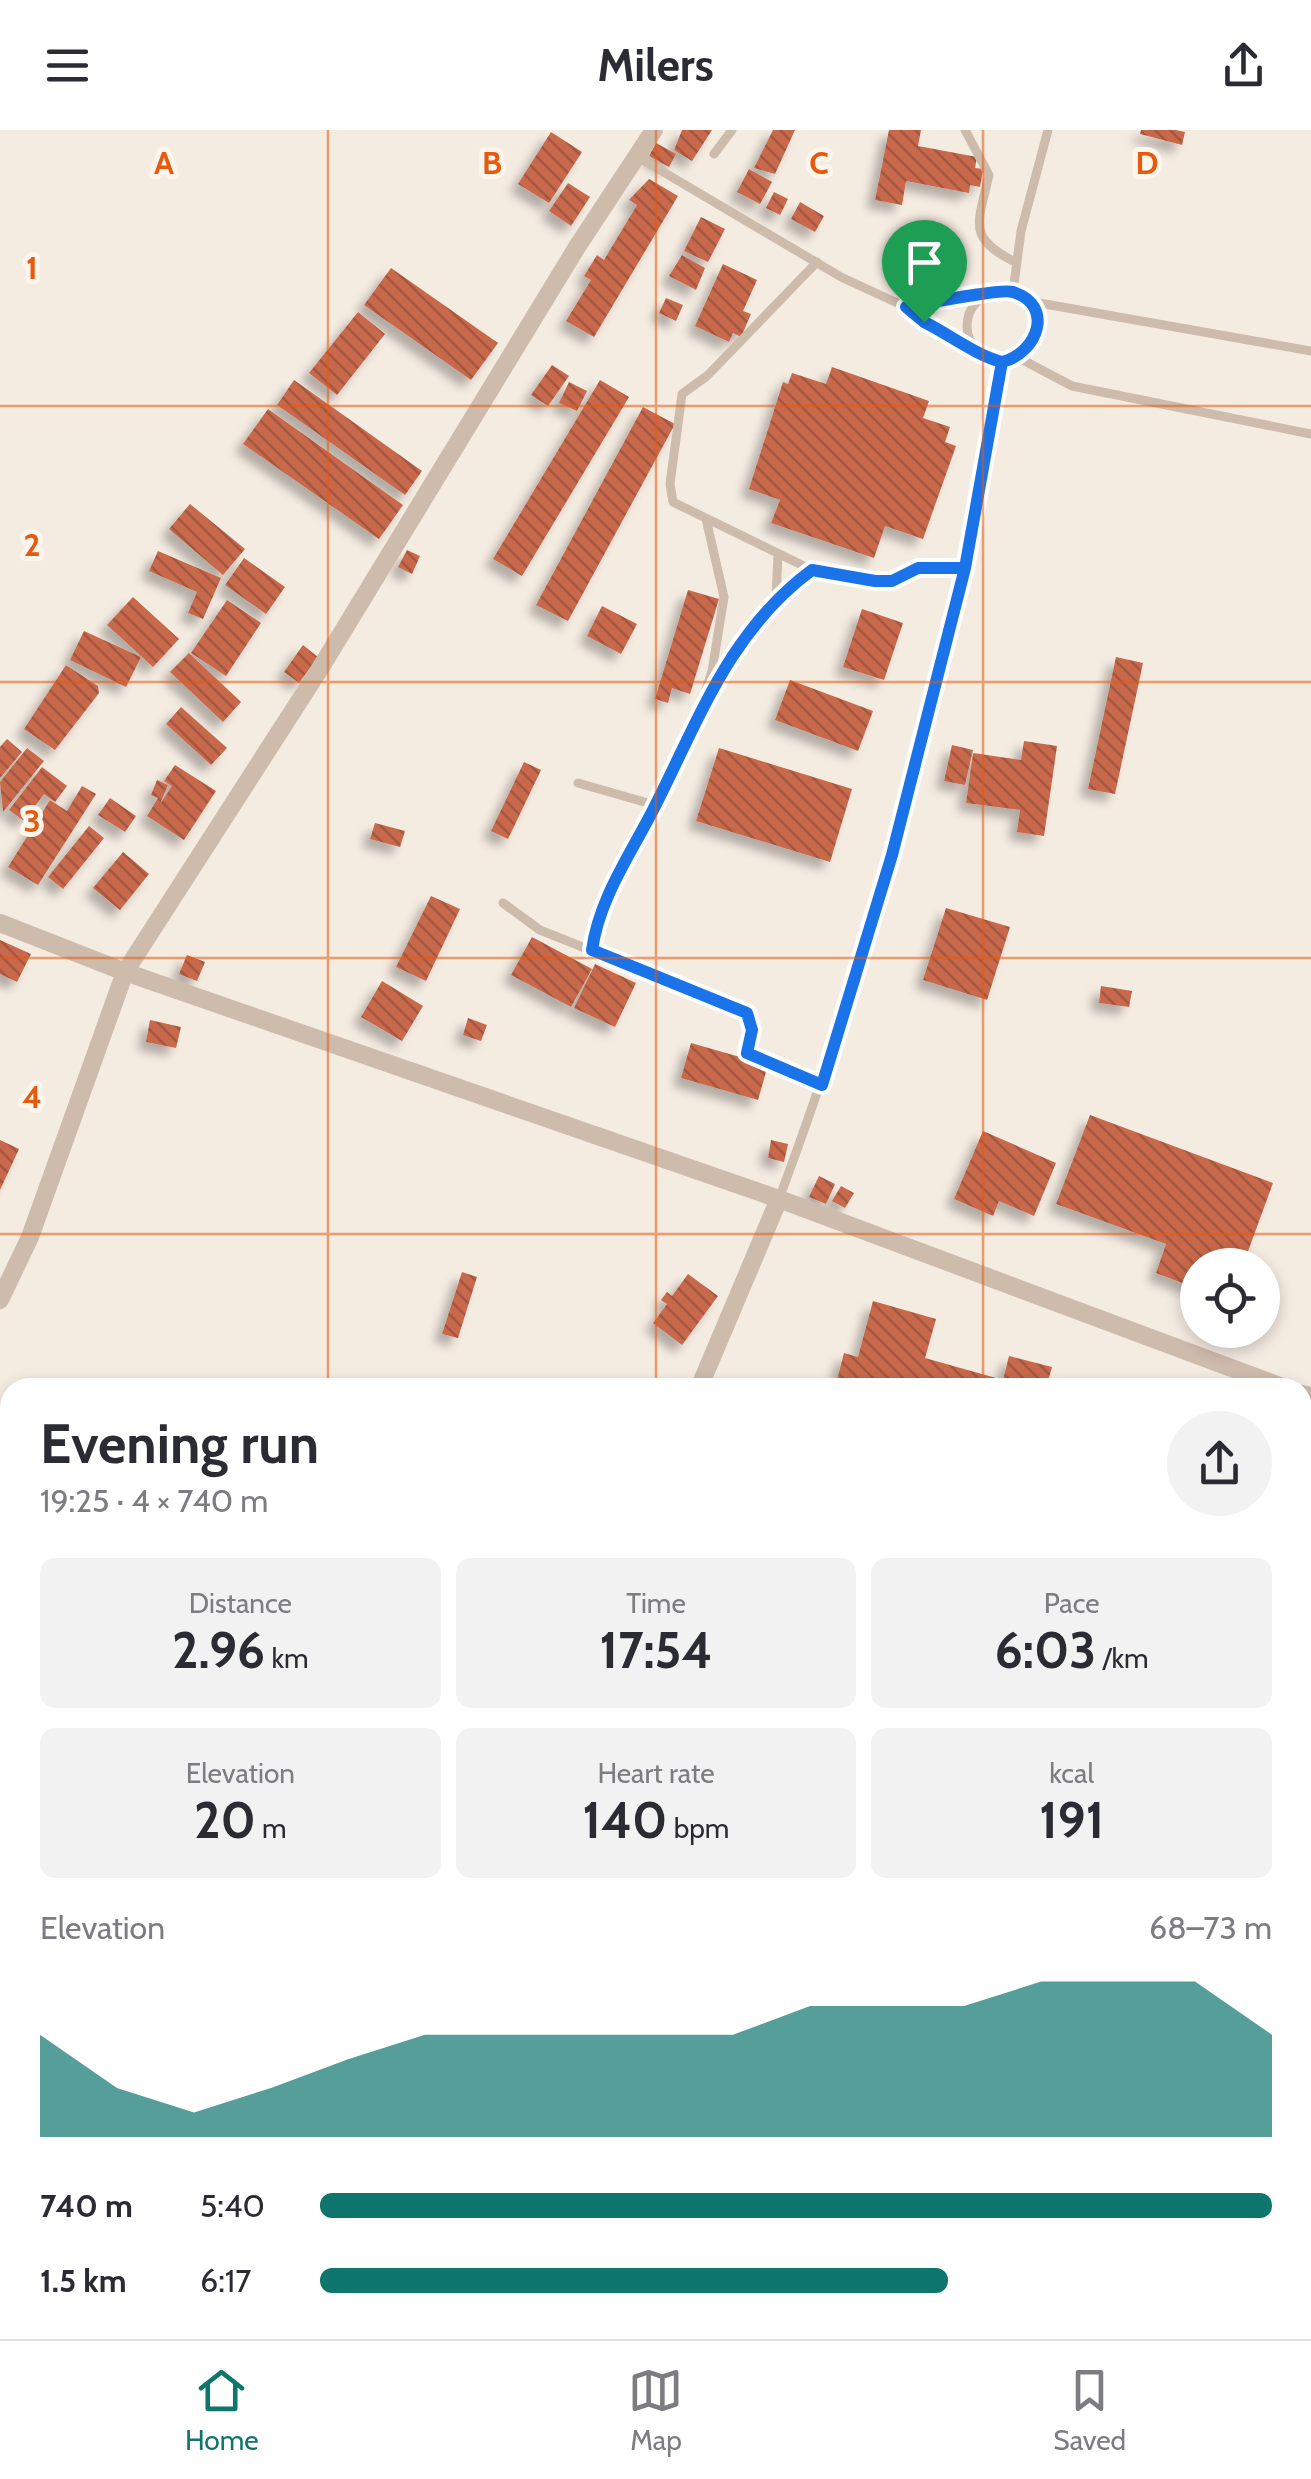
<!DOCTYPE html>
<html lang="en">
<head>
<meta charset="utf-8">
<style>
  body { margin:0; font-family:Cabin,sans-serif; background:#f2f2f3; color:#2b2b33; height:100vh; display:flex; flex-direction:column; font-size:38px; white-space:nowrap }
  * { box-sizing:border-box; margin:0 }
  p { font-size:32px; color:#7c7c81 }
  .icon { flex:none; width:55px; height:55px; fill:none; stroke:currentColor; stroke-width:2; stroke-linecap:round; stroke-linejoin:round }
  .map { position:relative; flex:1; overflow:hidden }
  .drawer { position:absolute; left:0px; top:1248px; width:1312px; height:962px; display:flex; flex-direction:column; background:#fff; border-radius:30px 30px 0 0; box-shadow:0 5px 15px #0003 }
  .drawer>* { flex:none }
  .controls { position:absolute; left:1180px; top:1118px; display:grid; gap:20px }
  .controls a { display:grid; place-items:center; width:100px; height:100px; border-radius:50%; background:#fff; box-shadow:0 5px 15px #0003; font-size:50px }
  .pin { position:absolute; display:grid; place-items:center; width:85px; height:85px; color:#fff; margin:-102px -42px; border-radius:50% 50% 50% 0; rotate:-45deg; box-shadow:0 0 10px #0007 }
  .pin .icon { rotate:45deg }
  .round { display:grid; place-items:center; flex:none; width:105px; height:105px; border-radius:52px; background:#f2f2f3 }
  .headline { display:flex; align-items:center; justify-content:space-between; height:170px; padding:0 40px }
  h1 { font-size:55px; font-weight:700; line-height:75px }
  .metrics { display:grid; grid-template-columns:repeat(3,1fr); gap:15px; height:170px; padding:10px 40px }
  .metrics div { display:grid; align-content:center; border-radius:15px; background:#f2f2f3; text-align:center }
  .metrics b { font-size:50px; font-weight:700 }
  .metrics small { font-size:28px; font-weight:400 }
  .metrics p { font-size:28px }
  .chart { height:280px; padding:20px 40px }
  .chart p { display:flex; justify-content:space-between }
  .chart svg { width:100%; height:180px; margin-top:10px; fill:#0f766e; opacity:.7 }
  ul { padding:0 40px; list-style:none; font-size:32px }
  li { display:grid; grid-template-columns:160px 120px 1fr; align-items:center; height:75px }
  li i { height:25px; border-radius:12px; background:#0f766e }
  header { display:flex; justify-content:space-between; align-items:center; height:130px; padding:0 40px; background:#fff; font-size:45px; font-weight:700 }
  .tabs { display:flex; justify-content:space-around; align-items:center; height:140px; border-top:2px solid #e1e1e2; background:#fff; font-size:28px; color:#7c7c81 }
  .tabs a { display:grid; justify-items:center; gap:5px }
  .tabs .current { color:#0f766e }
  .map>svg:first-child { display:block }
</style>
</head>
<body>
<header><svg class="icon" aria-label="menu" viewBox="0 0 24 24"><path d="M4 6h16M4 12h16M4 18h16"/></svg>Milers<svg class="icon" aria-label="share" viewBox="0 0 24 24"><path d="M12 15V3M7 8l5-5 5 5M5 13v7h14v-7"/></svg></header>
<div class="map">
<svg width="1311" height="2209" viewBox="0 0 1311 2209">
  <defs>
    <pattern id="building-back-hatch" width="6" height="6" patternUnits="userSpaceOnUse" patternTransform="scale(2.5)"><rect width="6" height="6" fill="#c8694b"/><path d="M-1 5l2 2M0 0l6 6M5-1l2 2" fill="none" stroke="#a4573f"/></pattern>
    <filter id="shadow"><feDropShadow dx="-8" dy="8" stdDeviation="5" flood-color="#0004"/></filter>
  </defs>
  <rect width="100%" height="100%" fill="#f4ebe1"/>
  <path fill="url(#building-back-hatch)" filter="url(#shadow)" d="M682,0H712L692,31L674,20Z
    M773,0H795L775,44L754,38Z
    M889,0H921L918,16L977,27L975,38L983,39L980,57L970,55L969,63L906,51L902,75L875,70Z
    M1141,0H1176L1185,2L1182,15L1140,4Z
    M551,2L582,22L549,73L518,54Z
    M656,13L676,24L669,37L649,26Z
    M749,39L772,52L760,74L737,62Z
    M649,49L678,66L594,207L566,191L591,150L584,146L597,125L604,130L637,75L629,70Z
    M568,53L590,67L571,96L549,81Z
    M774,62L788,69L780,85L766,78Z
    M800,72L824,86L815,102L791,89Z
    M701,87L725,99L708,132L684,121Z
    M682,125L705,138L696,160L669,146Z
    M723,134L757,150L743,181L751,184L741,207L733,203L729,212L695,196Z
    M391,138L498,213L471,250L364,175Z
    M666,168L683,175L676,191L659,183Z
    M358,182L385,204L337,265L309,243Z
    M552,235L569,246L548,276L531,265Z
    M832,237L929,271L923,288L950,297L945,312L956,316L923,409L885,396L874,428L771,393L780,370L749,359L783,252L788,254L792,243L826,254Z
    M294,250L422,341L405,365L277,275Z
    M600,250L629,267L522,446L493,429Z
    M569,252L587,261L577,281L559,273Z
    M643,277L675,294L568,491L536,475Z
    M268,279L403,375L379,409L243,314Z
    M190,374L245,419L223,445L169,399Z
    M407,420L420,426L412,444L398,437Z
    M158,421L221,448L203,489L188,483L197,462L149,441Z
    M244,428L285,457L266,484L225,455Z
    M688,460L719,469L690,564L672,558L668,573L655,569Z
    M133,467L179,509L153,537L107,495Z
    M227,470L261,493L226,546L191,523Z
    M602,476L637,494L621,524L587,506Z
    M862,479L903,493L884,550L843,537Z
    M84,501L141,527L126,557L70,530Z
    M303,515L318,527L299,553L284,542Z
    M189,523L241,572L223,592L170,542Z
    M1116,527L1143,533L1115,664L1088,659Z
    M66,535L98,556L99,563L55,620L24,599Z
    M790,550L873,581L858,621L775,590Z
    M181,577L227,618L211,635L166,594Z
    M7,609L22,622L0,648V617Z
    M1024,611L1057,616L1044,706L1017,702L1020,680L966,673L973,623L1021,630Z
    M952,615L973,620L965,655L944,651Z
    M27,618L44,631L3,682L0,652Z
    M719,618L852,659L830,732L696,691Z
    M524,632L541,640L508,709L491,701Z
    M175,635L216,661L184,710L147,686L158,668L151,665L157,650L168,655L160,674L172,656L164,651Z
    M42,637L67,656L55,672L44,664L24,691L9,680Z
    M82,656L96,664L38,755L8,737L50,670L67,681Z
    M110,668L136,686L125,702L98,685Z
    M375,693L405,701L400,717L370,709Z
    M89,696L104,708L63,759L48,747Z
    M123,722L149,744L120,780L93,758Z
    M431,766L460,779L426,851L396,837Z
    M946,778L1010,797L987,870L923,850Z
    M532,807L592,839L571,877L511,845Z
    M0,810L31,824L17,852L0,844Z
    M187,825L205,832L197,851L179,844Z
    M595,834L636,853L615,897L574,878Z
    M382,851L423,876L402,911L361,887Z
    M1101,856L1132,861L1129,877L1099,873Z
    M468,888L487,895L481,911L463,905Z
    M150,890L181,897L176,918L146,912Z
    M691,913L768,935L758,970L681,948Z
    M1090,985L1273,1053L1243,1135H1198V1159L1156,1143L1166,1114L1056,1074Z
    M983,1001L1056,1033L1034,1086L999,1071L993,1086L954,1069Z
    M0,1010L19,1019L0,1060Z
    M771,1010L788,1014L784,1032L768,1028Z
    M819,1046L835,1054L826,1074L809,1067Z
    M841,1056L854,1063L845,1078L832,1071Z
    M462,1142L477,1147L458,1208L442,1204Z
    M688,1144L718,1166L682,1215L653,1193L667,1174L661,1170L667,1162L672,1166Z
    M873,1171L936,1189L925,1228L1003,1250L1009,1226L1052,1237L1046,1258H835L844,1223L858,1227Z
    M1305,1739L1311,1742V1794L1302,1790Z
    M0,1766L10,1768L1,1815H0Z
    M10,1977V2061L0,2062V1978Z
    M145,2200H190L195,2209H138L136,2205Z
    M225,2200H274L273,2209H224Z
    M395,2200H432L431,2209H395Z
    M897,2200H948L941,2209H910Z"/>
  <g fill="none" stroke-linecap="round" stroke-linejoin="round">
    <path stroke="#cdbbac" stroke-width="9" d="M965,0L989,45C978,94 966,108 1017,133
      M714,24L732,0
      M638,27L841,147L906,177L971,216
      M817,132L707,246L682,264L670,354L673,372L812,440L875,451H891L918,438H965
      M967 196a35 35 0 1 1 70 0a35 35 0 1 1-70 0Z
      M1013,162L1021,101L1048,0
      M1028,171L1311,221
      M906,177L979,168
      M1019,228L1072,256L1311,304
      M776,467L778,424
      M708,564L776,467L812,440
      M578,653L655,675
      M503,773L540,800L747,883L752,900L747,923L822,955
      M592,820L605,771L696,591L712,541L724,467L706,389
      M779,1069C881,797 950,517 1002,232"/>
    <path stroke="#cdbbac" stroke-width="18" d="M0,793L125,842L779,1069L1285,1258
      M0,1170L30,1107L125,842L318,542L577,117L654,0
      M699,1258L779,1069
      M1302,1264L1311,1266
      M0,1478L10,1481
      M1302,1885L1311,1872
      M1302,1926L1311,1930
      M0,2099L10,2106
      M0,2149L6,2209
      M668,2200L671,2209
      M1014,2200L1020,2209
      M963,2209L965,2200"/>
  </g>
  <g fill="none" stroke-linecap="round" stroke-linejoin="round">
    <defs>
      <path id="route" d="M924,192C949,204 975,225 1002,232L965,438L892,725L822,955L747,923L752,900L747,883L592,820C599,769 630,725 653,680C698,592 729,501 812,440L875,451H892L918,438H965L1002,232C1038,223 1055,175 1013,162C1002,158 924,174 906,177L924,192"/>
    </defs>
    <use href="#route" stroke="#fff" stroke-width="20"/>
    <use href="#route" stroke="#1a73e8" stroke-width="12"/>
  </g>
  <path fill="none" stroke="#e8590c" stroke-width="2.5" stroke-opacity="0.55" d="M328,0V1258M656,0V1258M983,0V1258M0,276H1311M0,552H1311M0,828H1311M0,1104H1311M0,1381H10M1302,1381H1311M0,1657H10M1302,1657H1311M0,1933H10M1302,1933H1311M328,2200V2209M656,2200V2209M983,2200V2209"/>
  <g font-size="32" text-anchor="middle" font-weight="bold" fill="#e8590c" stroke="#fbf5ee" stroke-width="10" stroke-linejoin="round" paint-order="stroke">
    <text x="164" y="44">A</text>
    <text x="492" y="44">B</text>
    <text x="819" y="44">C</text>
    <text x="1147" y="44">D</text>
    <text x="32" y="149">1</text>
    <text x="32" y="426">2</text>
    <text x="32" y="702">3</text>
    <text x="32" y="978">4</text>
  </g>
</svg>
<div class="controls">
<a><svg class="icon" aria-label="locate" viewBox="0 0 24 24"><circle cx="12" cy="12" r="6"/><path d="M12 2v4M12 18v4M2 12h4M18 12h4"/></svg></a>
</div>
<div class="pin" style="left:924px;top:192px;background:#1e9e55"><svg class="icon" aria-label="arrive" viewBox="0 0 24 24"><path d="M6 21V4h12l-3 4 3 4H6"/></svg></div>
<section class="drawer">
<div class="headline"><div><h1>Evening run</h1><p>19:25 · 4 × 740 m</p></div><a class="round"><svg class="icon" aria-label="share" viewBox="0 0 24 24"><path d="M12 15V3M7 8l5-5 5 5M5 13v7h14v-7"/></svg></a></div>
<div class="metrics">
<div><p>Distance</p><b>2.96<small> km</small></b></div>
<div><p>Time</p><b>17:54</b></div>
<div><p>Pace</p><b>6:03<small> /km</small></b></div>
</div>
<div class="metrics">
<div><p>Elevation</p><b>20<small> m</small></b></div>
<div><p>Heart rate</p><b>140<small> bpm</small></b></div>
<div><p>kcal</p><b>191</b></div>
</div>
<div class="chart"><p><span>Elevation</span>68–73 m</p>
<svg viewBox="0 0 160 44" preserveAspectRatio="none"><path d="M0 44V19L10 32L20 38L30 32L40 25L50 19L60 19L70 19L80 19L90 19L100 12L110 12L120 12L130 6L140 6L150 6L160 19V44z"/></svg>
</div>
<ul>
<li><b>740 m</b>5:40<i style="width:100%"></i></li>
<li><b>1.5 km</b>6:17<i style="width:66%"></i></li>
</ul>
</section>
</div>
<nav class="tabs">
<a class="current"><svg class="icon" aria-label="home" viewBox="0 0 24 24"><path d="M3 11l9-7 9 7M6 9v11h12V9"/></svg>Home</a>
<a><svg class="icon" aria-label="map" viewBox="0 0 24 24"><path d="M3 6l6-2 6 2 6-2v14l-6 2-6-2-6 2zM9 4v14M15 6v14"/></svg>Map</a>
<a><svg class="icon" aria-label="saved" viewBox="0 0 24 24"><path d="M7 4h10v16l-5-4-5 4z"/></svg>Saved</a>
</nav>
</body>
</html>
